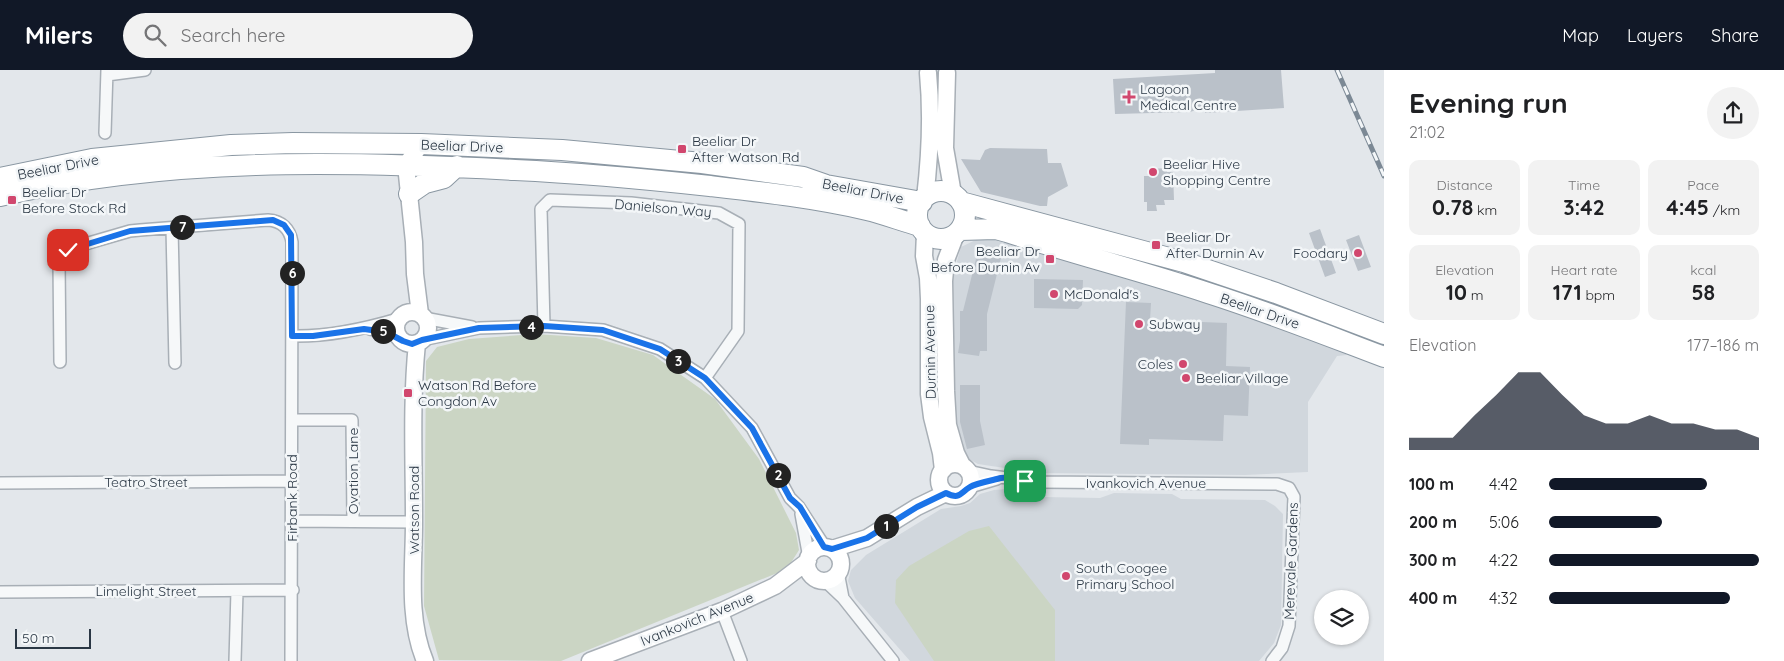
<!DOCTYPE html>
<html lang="en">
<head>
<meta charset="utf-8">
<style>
  body { margin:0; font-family:Quicksand,sans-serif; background:#f2f2f2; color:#202124; height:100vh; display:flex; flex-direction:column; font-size:19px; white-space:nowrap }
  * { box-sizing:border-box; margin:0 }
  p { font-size:16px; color:#757577 }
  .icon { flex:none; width:28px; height:28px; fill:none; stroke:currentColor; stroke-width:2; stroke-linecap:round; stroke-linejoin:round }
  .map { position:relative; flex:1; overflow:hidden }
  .sheet { display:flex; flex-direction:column; background:#fff; width:400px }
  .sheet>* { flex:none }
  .fabs { position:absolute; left:1314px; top:520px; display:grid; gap:10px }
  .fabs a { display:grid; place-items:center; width:55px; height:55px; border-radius:50%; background:#fff; box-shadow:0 1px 4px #0004; font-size:25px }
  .scale { position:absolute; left:15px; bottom:12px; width:76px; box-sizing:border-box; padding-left:5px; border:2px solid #2a3744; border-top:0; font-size:14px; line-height:18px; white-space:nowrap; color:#2a3744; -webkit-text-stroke:4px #f3f6f8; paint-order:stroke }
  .pin { position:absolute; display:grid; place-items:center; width:42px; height:42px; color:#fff; margin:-21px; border-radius:10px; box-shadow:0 2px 8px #0006 }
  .km { position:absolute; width:25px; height:25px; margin:-12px; border-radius:50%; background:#222; color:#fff; font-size:14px; line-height:25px; text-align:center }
  .round { display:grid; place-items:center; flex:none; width:52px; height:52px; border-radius:26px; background:#f2f2f2 }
  .head { display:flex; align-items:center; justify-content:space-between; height:85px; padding:0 25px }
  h1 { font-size:28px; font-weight:700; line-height:38px }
  .stats { display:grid; grid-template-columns:repeat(3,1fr); gap:8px; height:85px; padding:5px 25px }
  .stats div { display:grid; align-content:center; border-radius:10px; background:#f2f2f2; text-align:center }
  .stats b { font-size:21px; font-weight:700 }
  .stats small { font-size:14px; font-weight:400 }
  .stats p { font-size:14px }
  .chart { height:140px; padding:10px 25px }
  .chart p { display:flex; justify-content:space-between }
  .chart svg { width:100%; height:90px; margin-top:5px; fill:#111827; opacity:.7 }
  ul { padding:0 25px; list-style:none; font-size:16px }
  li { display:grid; grid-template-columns:80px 60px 1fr; align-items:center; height:38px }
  li i { height:12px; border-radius:6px; background:#111827 }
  header { display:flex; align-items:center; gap:30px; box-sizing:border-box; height:70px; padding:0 25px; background:#111827; color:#fff }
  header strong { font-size:24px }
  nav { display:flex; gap:28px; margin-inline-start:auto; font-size:18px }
  .search { width:350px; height:45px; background:#f2f2f2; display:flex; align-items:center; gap:12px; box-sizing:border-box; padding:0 18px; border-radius:28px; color:#757577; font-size:19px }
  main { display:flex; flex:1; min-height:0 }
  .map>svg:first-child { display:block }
</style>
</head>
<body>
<header>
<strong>Milers</strong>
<div class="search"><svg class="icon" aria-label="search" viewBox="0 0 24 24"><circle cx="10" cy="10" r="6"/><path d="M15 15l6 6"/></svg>Search here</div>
<nav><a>Map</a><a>Layers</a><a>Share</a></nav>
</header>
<main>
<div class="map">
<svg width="1384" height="591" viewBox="0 0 1384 591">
  <rect width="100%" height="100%" fill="#e3e7eb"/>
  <path fill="#d1d7dd" d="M982,167L996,168L1039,183L1086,196L1094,194L1335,275L1347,285L1337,286L1308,332V402L1245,405L1037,403L978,394L965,387L957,366L951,319L952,209L961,177Z
    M1006,419L1043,427L1100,428L1114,423L1172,424L1181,429L1265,430L1275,436L1283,444L1281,555L1274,573L1259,591H910L855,528L848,511L851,500L866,485L941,439L961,436L970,433L980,424L994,420Z"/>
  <path fill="#cbd5c4" d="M535,264L596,268L653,285L715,329L759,389L796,463L799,480L787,499L561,591L439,590L424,536L426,291L437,277L469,269Z
    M989,456L1055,540V591H934L895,533L896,510L909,496L969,461Z"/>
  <path fill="#bac1c9" d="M1215,0H1281L1284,38L1205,43V37L1190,42L1115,44L1113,9L1215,3Z
    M990,78L1047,79L1048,93H1061L1068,116L1048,127L1047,136H1040L981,122L961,89L980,90L985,80Z
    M1167,98V102H1173L1174,130H1164L1165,135H1156L1157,141H1147V132H1144V106H1152V99Z
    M1320,159L1336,203L1325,207L1309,163Z
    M1359,165L1371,197L1358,201L1346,170Z
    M990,182L1002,184L987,244V281H980L979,286L958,283L960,271V241H963L976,189H980L981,183L990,185Z
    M1034,209L1083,210L1082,235L1078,239L1034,238Z
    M1126,232L1151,233L1150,250L1227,253L1226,296L1250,297L1248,346L1224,345L1223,371L1149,369V375L1120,374Z
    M960,315H980V351L985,375L967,379L960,352Z"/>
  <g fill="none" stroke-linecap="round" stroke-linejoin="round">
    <defs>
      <path id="street" d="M107,5L145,0
        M105,63L107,0
        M172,158L175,293
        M424,248L472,257
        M544,256L541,139L550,130L631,133L719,143L739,154L738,261L705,308
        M370,259L386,262L399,268
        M292,266C328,267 364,259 398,249
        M422,270L479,258L544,256L603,260L660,279L705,308L752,358L790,428L799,437L825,477
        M60,292L59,192L61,186L68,179L130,161L140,160L268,150C282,151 290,159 292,172L291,591
        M292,350H352L353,451
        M968,401L991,406L1041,412L1277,414L1289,418L1294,427L1289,556L1282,578L1272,591
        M0,413L292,411
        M970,417L997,409
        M801,444L809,488
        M292,451L414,452
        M838,502L843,528
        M824,510L843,528L893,591
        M0,522L293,520
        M722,541L741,591
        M235,591L237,521"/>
      <path id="secondary" d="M947,3L945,78L953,124
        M925,128C930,86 932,45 928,3
        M925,163L924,186L928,208L929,229V324L932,347L941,383L943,400
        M956,164L946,190L944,211L946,321L948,355L956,383L962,395
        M396 258a16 16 0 1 1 32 0a16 16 0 1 1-32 0Z
        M420,244L415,204L414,172L406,95L421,74
        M417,273C411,332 414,392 414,452C414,497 407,548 425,591
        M939 410a16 16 0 1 1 32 0a16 16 0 1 1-32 0Z
        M807 494a17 17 0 1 1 34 0a17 17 0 1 1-34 0Z
        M832,479L867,468L917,437L946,423
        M590,591L722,541L775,516L808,491"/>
      <path id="highway" d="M0,108L92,89L231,75L293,73L421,74L562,80L702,93L803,107L826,115L922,132
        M917 145a24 24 0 1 1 48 0a24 24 0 1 1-48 0Z
        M409,124L425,113L444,108L457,96
        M0,126C168,87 343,91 515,100C580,103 645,109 710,116C762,122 815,128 867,140C884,144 902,151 920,156
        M961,132L1184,192L1276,223L1384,264
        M960,160L996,159L1007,162C1074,184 1142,201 1208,223C1268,242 1326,265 1384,287"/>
    </defs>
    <use href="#street" stroke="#a8afb6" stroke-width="14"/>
    <use href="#secondary" stroke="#a8afb6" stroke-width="19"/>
    <use href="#highway" stroke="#8a97a2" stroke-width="22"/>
    <use href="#street" stroke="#f6f8f9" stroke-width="11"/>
    <use href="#secondary" stroke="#fff" stroke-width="16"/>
    <use href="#highway" stroke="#fff" stroke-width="20"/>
    <defs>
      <path id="rail" d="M1337,0L1384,106"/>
    </defs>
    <use href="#rail" stroke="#7c8995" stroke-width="5"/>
    <use href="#rail" stroke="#f3f6f8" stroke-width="3" stroke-dasharray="9" stroke-linecap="butt"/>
  </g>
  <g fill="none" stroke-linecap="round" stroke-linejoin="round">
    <defs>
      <path id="route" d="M68,180L130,161L273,150L284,155L291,165L292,266H313L364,259L386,262L403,271L412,274L422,270L479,258L544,256L603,260L660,279L705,308L752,358L790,428L800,437L824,477L832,479L867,468L917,437L946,423C960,430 960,423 970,417C976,413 994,410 1001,408C1009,407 1018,410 1025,411"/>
    </defs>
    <use href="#route" stroke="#fff" stroke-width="10"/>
    <use href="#route" stroke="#1a73e8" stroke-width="6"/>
  </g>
  <g fill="#d1476e" stroke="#f3f6f8" stroke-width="2">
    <path d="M1126.5 19.5h5v5h5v5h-5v5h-5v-5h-5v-5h5z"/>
    <rect x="677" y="74" width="10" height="10" rx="2.5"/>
    <circle cx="1153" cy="102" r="5"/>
    <rect x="7" y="125" width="10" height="10" rx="2.5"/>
    <rect x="1151" y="170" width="10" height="10" rx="2.5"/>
    <circle cx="1358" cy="183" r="5"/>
    <rect x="1045" y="184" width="10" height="10" rx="2.5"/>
    <circle cx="1054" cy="224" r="5"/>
    <circle cx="1139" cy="254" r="5"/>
    <circle cx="1183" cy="294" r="5"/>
    <circle cx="1186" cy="308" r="5"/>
    <rect x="403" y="318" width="10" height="10" rx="2.5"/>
    <circle cx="1066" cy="506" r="5"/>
  </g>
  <g text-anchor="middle" stroke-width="5" stroke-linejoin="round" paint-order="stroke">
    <g font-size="14" fill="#2a3744" stroke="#f3f6f8" text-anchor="start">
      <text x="1140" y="24">Lagoon<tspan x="1140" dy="16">Medical Centre</tspan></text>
      <text x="692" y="76">Beeliar Dr<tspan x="692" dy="16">After Watson Rd</tspan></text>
      <text x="1163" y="99">Beeliar Hive<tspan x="1163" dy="16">Shopping Centre</tspan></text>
      <text x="22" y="127">Beeliar Dr<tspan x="22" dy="16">Before Stock Rd</tspan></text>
      <text x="1166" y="172">Beeliar Dr<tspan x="1166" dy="16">After Durnin Av</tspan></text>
      <text x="1040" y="186" text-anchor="end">Beeliar Dr<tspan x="1040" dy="16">Before Durnin Av</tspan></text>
      <text x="1348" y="188" text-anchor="end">Foodary</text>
      <text x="1064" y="229">McDonald's</text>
      <text x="1149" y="259">Subway</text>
      <text x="1173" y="299" text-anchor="end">Coles</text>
      <text x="1196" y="313">Beeliar Village</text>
      <text x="418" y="320">Watson Rd Before<tspan x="418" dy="16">Congdon Av</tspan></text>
      <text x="1076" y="503">South Coogee<tspan x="1076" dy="16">Primary School</tspan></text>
    </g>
    <g font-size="14" fill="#2a3744" stroke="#f3f6f8">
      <text transform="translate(462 76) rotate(2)" y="5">Beeliar Drive</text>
      <text transform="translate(58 97) rotate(-11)" y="5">Beeliar Drive</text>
      <text transform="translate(863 121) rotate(11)" y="5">Beeliar Drive</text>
      <text transform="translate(663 138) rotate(5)" y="5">Danielson Way</text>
      <text transform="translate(1260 241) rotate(19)" y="5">Beeliar Drive</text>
      <text transform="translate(930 282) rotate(-91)" y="5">Durnin Avenue</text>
      <text transform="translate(353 401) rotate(-90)" y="5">Ovation Lane</text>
      <text x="146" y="417">Teatro Street</text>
      <text x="1146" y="418">Ivankovich Avenue</text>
      <text transform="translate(292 428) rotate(-90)" y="5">Firbank Road</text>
      <text transform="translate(414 440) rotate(-90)" y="5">Watson Road</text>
      <text transform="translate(1291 491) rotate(-88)" y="5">Merevale Gardens</text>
      <text x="146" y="526">Limelight Street</text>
      <text transform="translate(697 549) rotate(-22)" y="5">Ivankovich Avenue</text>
    </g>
  </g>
</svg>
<div class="fabs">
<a><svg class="icon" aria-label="layers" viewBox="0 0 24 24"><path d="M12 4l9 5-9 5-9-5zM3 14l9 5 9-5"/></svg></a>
</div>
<div class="scale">50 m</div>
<div class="pin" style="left:1025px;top:411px;background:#1e9e55"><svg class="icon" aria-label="arrive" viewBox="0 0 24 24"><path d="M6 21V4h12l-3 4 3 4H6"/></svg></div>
<div class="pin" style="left:68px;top:180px;background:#d93025"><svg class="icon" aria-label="check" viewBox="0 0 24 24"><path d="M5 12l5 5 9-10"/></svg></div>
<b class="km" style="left:886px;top:456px">1</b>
<b class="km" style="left:778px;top:405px">2</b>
<b class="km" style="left:678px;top:291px">3</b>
<b class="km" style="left:531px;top:257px">4</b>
<b class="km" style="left:383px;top:261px">5</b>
<b class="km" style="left:292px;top:203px">6</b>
<b class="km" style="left:182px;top:157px">7</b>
</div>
<section class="sheet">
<div class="head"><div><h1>Evening run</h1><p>21:02</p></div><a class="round"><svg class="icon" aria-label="share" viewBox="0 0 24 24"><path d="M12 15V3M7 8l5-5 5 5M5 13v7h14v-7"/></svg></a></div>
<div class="stats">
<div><p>Distance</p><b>0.78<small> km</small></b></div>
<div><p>Time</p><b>3:42</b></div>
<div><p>Pace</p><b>4:45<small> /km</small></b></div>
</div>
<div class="stats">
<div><p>Elevation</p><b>10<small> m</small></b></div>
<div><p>Heart rate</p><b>171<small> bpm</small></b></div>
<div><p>kcal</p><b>58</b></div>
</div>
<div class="chart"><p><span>Elevation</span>177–186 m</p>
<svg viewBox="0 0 160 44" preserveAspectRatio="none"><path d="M0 44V38L10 38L20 38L30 27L40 17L50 6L60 6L70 17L80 27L90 31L100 31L110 27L120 31L130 31L140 34L150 34L160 38V44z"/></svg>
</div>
<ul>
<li><b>100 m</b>4:42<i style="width:75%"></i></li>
<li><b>200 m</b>5:06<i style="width:54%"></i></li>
<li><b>300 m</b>4:22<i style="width:100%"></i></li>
<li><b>400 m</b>4:32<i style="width:86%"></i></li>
</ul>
</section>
</main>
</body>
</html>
